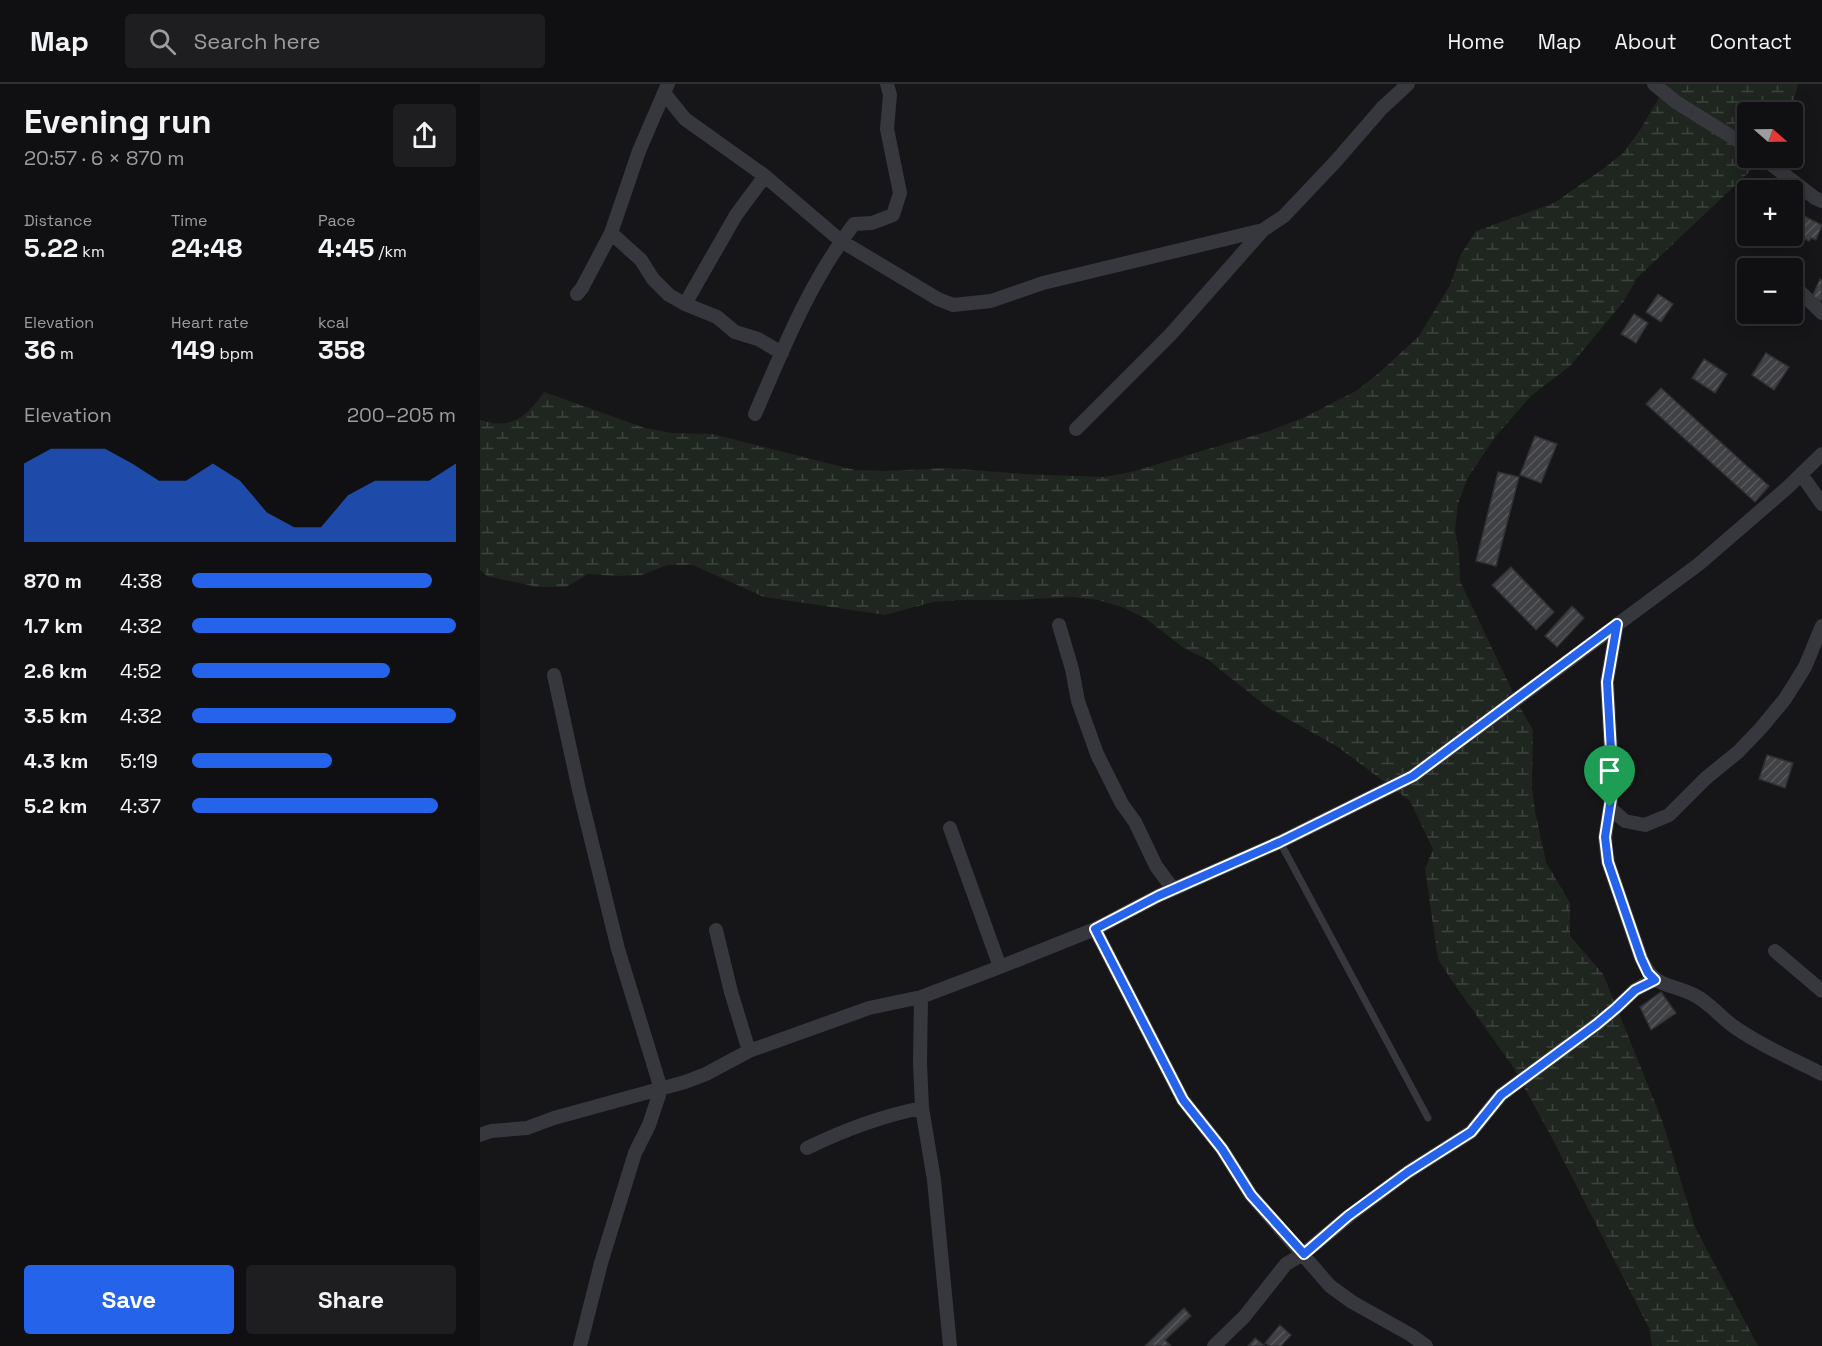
<!DOCTYPE html>
<html lang="en">
<head>
<meta charset="utf-8">
<style>
  body { margin:0; font-family:"Space Grotesk",sans-serif; background:#1e1e20; color:#f1f3f6; height:100vh; display:flex; flex-direction:column; font-size:22px; white-space:nowrap }
  * { box-sizing:border-box; margin:0 }
  p { font-size:20px; color:#9c9d9f }
  .icon { flex:none; width:33px; height:33px; fill:none; stroke:currentColor; stroke-width:2; stroke-linecap:round; stroke-linejoin:round }
  .map { position:relative; flex:1; overflow:hidden }
  .side { display:flex; flex-direction:column; background:#101012; width:480px }
  .side>* { flex:none }
  .needle { width:39px; rotate:110deg }
  .fabs { position:absolute; left:1257px; top:18px; display:grid; gap:12px }
  .fabs a { display:grid; place-items:center; width:66px; height:66px; border-radius:6px; background:#101012; box-shadow:0 3px 15px #0003,0 0 0 2px #303032; font-size:30px }
  .pin { position:absolute; display:grid; place-items:center; width:51px; height:51px; color:#fff; margin:-62px -26px; border-radius:50% 50% 50% 0; rotate:-45deg; box-shadow:0 0 6px #0007 }
  .pin .icon { rotate:45deg }
  .round { display:grid; place-items:center; flex:none; width:63px; height:63px; border-radius:6px; background:#1e1e20 }
  .head { display:flex; align-items:center; justify-content:space-between; height:102px; padding:0 24px }
  h1 { font-size:33px; font-weight:700; line-height:45px }
  .stats { display:grid; grid-template-columns:repeat(3,1fr); gap:9px; height:102px; padding:6px 24px }
  .stats div { display:grid; align-content:center }
  .stats b { font-size:26px; font-weight:700 }
  .stats small { font-size:16px; font-weight:400 }
  .stats p { font-size:16px }
  .chart { height:168px; padding:12px 24px }
  .chart p { display:flex; justify-content:space-between }
  .chart svg { width:100%; height:108px; margin-top:6px; fill:#2563eb; opacity:.7 }
  .primary-button { display:flex; gap:12px; margin-top:auto; padding:12px 24px }
  .primary-button a { flex:1; height:69px; border-radius:6px; background:#2563eb; color:#fff; font-size:24px; font-weight:700; line-height:69px; text-align:center }
  .primary-button a+a { background:#1e1e20; color:#f1f3f6 }
  ul { padding:0 24px; list-style:none; font-size:20px }
  li { display:grid; grid-template-columns:96px 72px 1fr; align-items:center; height:45px }
  li i { height:15px; border-radius:8px; background:#2563eb }
  header { display:flex; align-items:center; gap:36px; box-sizing:border-box; height:84px; padding:0 30px; background:#101012; border-bottom:2px solid #303032 }
  header strong { font-size:28px }
  nav { display:flex; gap:33px; margin-inline-start:auto; font-size:21px }
  .search { width:420px; height:54px; background:#1e1e20; display:flex; align-items:center; gap:15px; box-sizing:border-box; padding:0 21px; border-radius:6px; color:#9c9d9f; font-size:22px }
  main { display:flex; flex:1; min-height:0 }
  .map>svg:first-child { display:block }
</style>
</head>
<body>
<header>
<strong>Map</strong>
<div class="search"><svg class="icon" aria-label="search" viewBox="0 0 24 24"><circle cx="10" cy="10" r="6"/><path d="M15 15l6 6"/></svg>Search here</div>
<nav><a>Home</a><a>Map</a><a>About</a><a>Contact</a></nav>
</header>
<main>
<section class="side">
<div class="head"><div><h1>Evening run</h1><p>20:57 · 6 × 870 m</p></div><a class="round"><svg class="icon" aria-label="share" viewBox="0 0 24 24"><path d="M12 15V3M7 8l5-5 5 5M5 13v7h14v-7"/></svg></a></div>
<div class="stats">
<div><p>Distance</p><b>5.22<small> km</small></b></div>
<div><p>Time</p><b>24:48</b></div>
<div><p>Pace</p><b>4:45<small> /km</small></b></div>
</div>
<div class="stats">
<div><p>Elevation</p><b>36<small> m</small></b></div>
<div><p>Heart rate</p><b>149<small> bpm</small></b></div>
<div><p>kcal</p><b>358</b></div>
</div>
<div class="chart"><p><span>Elevation</span>200–205 m</p>
<svg viewBox="0 0 160 44" preserveAspectRatio="none"><path d="M0 44V12L10 6L20 6L30 6L40 12L50 19L60 19L70 12L80 19L90 32L100 38L110 38L120 25L130 19L140 19L150 19L160 12V44z"/></svg>
</div>
<ul>
<li><b>870 m</b>4:38<i style="width:91%"></i></li>
<li><b>1.7 km</b>4:32<i style="width:100%"></i></li>
<li><b>2.6 km</b>4:52<i style="width:75%"></i></li>
<li><b>3.5 km</b>4:32<i style="width:100%"></i></li>
<li><b>4.3 km</b>5:19<i style="width:53%"></i></li>
<li><b>5.2 km</b>4:37<i style="width:93%"></i></li>
</ul>
<div class="primary-button"><a>Save</a><a>Share</a></div>
</section>
<div class="map">
<svg width="1342" height="1262" viewBox="0 0 1342 1262">
  <defs>
    <pattern id="wetland-marsh" width="20" height="14" patternUnits="userSpaceOnUse" patternTransform="scale(1.5)"><rect width="20" height="14" fill="#1e261f"/><path d="M1 5h8M5 5V1M11 12h8M15 12V8" fill="none" stroke="#3c433d"/></pattern>
    <pattern id="building-hatch" width="6" height="6" patternUnits="userSpaceOnUse" patternTransform="scale(1.5)"><rect width="6" height="6" fill="#404145"/><path d="M-1 1l2-2M0 6l6-6M5 7l2-2" fill="none" stroke="#595a5e"/></pattern>
  </defs>
  <rect width="100%" height="100%" fill="#161618"/>
  <path fill="url(#wetland-marsh)" d="M1187,0H1318L1311,28H1268V74H1284L1157,194L1144,217L1090,282L1051,312L1015,353L987,395L978,420L975,445L979,470L980,497L1041,625L1053,646L1052,703L1055,727L1066,778L1090,819V852L1123,890L1182,1036L1215,1143L1278,1262H1172L1169,1244L1072,1054L1033,983L970,894L958,875L945,785L953,765L930,717L858,663L787,623L727,575L705,565L665,534L642,523L618,516L592,513L536,516H480L453,518L405,531L284,513L213,481H187L162,491L135,492L108,490L86,503H57L7,492L0,486V336C33,346 46,333 64,308L165,344L192,349L232,350L375,386L406,387L465,384L544,390L623,393L651,388L789,347L823,334L876,307L899,289L939,252L970,201L981,170L996,147L1074,119L1123,85L1143,69L1160,46Z"/>
  <path fill="url(#building-hatch)" stroke="#303034" stroke-width="1.5" d="M1320,130L1342,141L1336,156L1331,154L1329,157L1312,149V142L1314,143Z
    M1340,195L1342,196V217L1332,213Z
    M1178,210L1193,220L1181,238L1166,228Z
    M1154,230L1168,239L1156,259L1141,250Z
    M1286,269L1309,283L1294,306L1272,291Z
    M1224,275L1247,290L1235,309L1212,294Z
    M1181,304L1289,402L1275,418L1166,320Z
    M1055,352L1077,360L1061,399L1040,391Z
    M1018,388L1039,393L1016,482L996,477Z
    M1031,483L1074,528L1056,546L1012,501Z
    M1092,522L1104,534L1077,563L1065,552Z
    M1287,671L1313,679L1305,704L1279,695Z
    M1181,908L1196,929L1171,946L1160,923Z
    M704,1224L711,1232L685,1256L691,1262H665Z
    M800,1241L811,1251L801,1262H789L785,1259Z
    M775,1254L785,1262H768Z"/>
  <g fill="none" stroke-linecap="round" stroke-linejoin="round">
    <path stroke="#37383d" stroke-width="7" d="M800,758L948,1034"/>
    <path stroke="#37383d" stroke-width="14" d="M188,0L184,9L205,35L285,92L361,157L458,215L473,221L511,217L563,199L783,146
      M1174,0L1196,18L1268,63
      M1283,74L1335,114L1342,117
      M131,149L161,176L173,195L189,211L205,220L256,131L285,92
      M1312,200L1342,229
      M97,210L102,204L131,149L159,67L184,9
      M205,220L237,233L255,248L278,255L302,269
      M275,330C303,265 330,197 374,140L392,139L413,131L420,109L407,45L410,11L407,0
      M596,345L691,250L783,146L804,132L856,77L902,24L928,0
      M1321,390L1342,420
      M1137,540L1127,598L1133,702L1125,754L1128,778L1161,874C1175,906 1190,898 1216,912C1231,920 1242,935 1256,944C1283,963 1313,975 1342,990
      M579,541L592,585L598,617L617,670L642,720L655,738L676,782L693,805
      M74,591L99,706L138,865L181,1005L169,1041L155,1069L121,1179L100,1262
      M1130,724L1145,737L1165,741L1189,731L1226,694L1258,668L1281,644L1305,615L1325,583L1342,542
      M470,744L520,883
      M615,845L703,1016L742,1065L771,1111L850,1202L872,1218L931,1251L946,1262
      M236,846L251,908L269,967
      M1295,867L1342,907
      M441,913L440,979L442,1024L454,1096L470,1262
      M0,1051L11,1047L47,1044L74,1034L205,998L226,990L269,967L389,924L441,913L520,883L615,845L678,812L800,758L933,692L1219,480L1308,403L1342,370
      M327,1064C364,1046 401,1032 442,1024
      M734,1262L764,1233L806,1180L823,1170L869,1132L928,1088L991,1048L1021,1011L1117,940L1136,924L1155,906L1175,895"/>
  </g>
  <g fill="none" stroke-linecap="round" stroke-linejoin="round">
    <defs>
      <path id="route" d="M1137,540L1127,598L1133,702L1125,753L1128,778L1161,874L1168,889L1175,896L1155,906L1136,924L1117,940L1021,1011L991,1048L928,1088L868,1132L824,1170L771,1111L742,1065L703,1016L615,845L678,812L800,758L933,692Z"/>
    </defs>
    <use href="#route" stroke="#fff" stroke-width="12"/>
    <use href="#route" stroke="#2563eb" stroke-width="8"/>
  </g>
</svg>
<div class="fabs">
<a><svg class="needle" viewBox="-14 -14 28 28"><path d="M0-13l5 13h-10z" fill="#e53935"/><path d="M0 13l5-13h-10z" fill="#9c9d9f"/></svg></a>
<a>+</a>
<a>−</a>
</div>
<div class="pin" style="left:1130px;top:723px;background:#1e9e55"><svg class="icon" aria-label="arrive" viewBox="0 0 24 24"><path d="M6 21V4h12l-3 4 3 4H6"/></svg></div>
</div>
</main>
</body>
</html>
